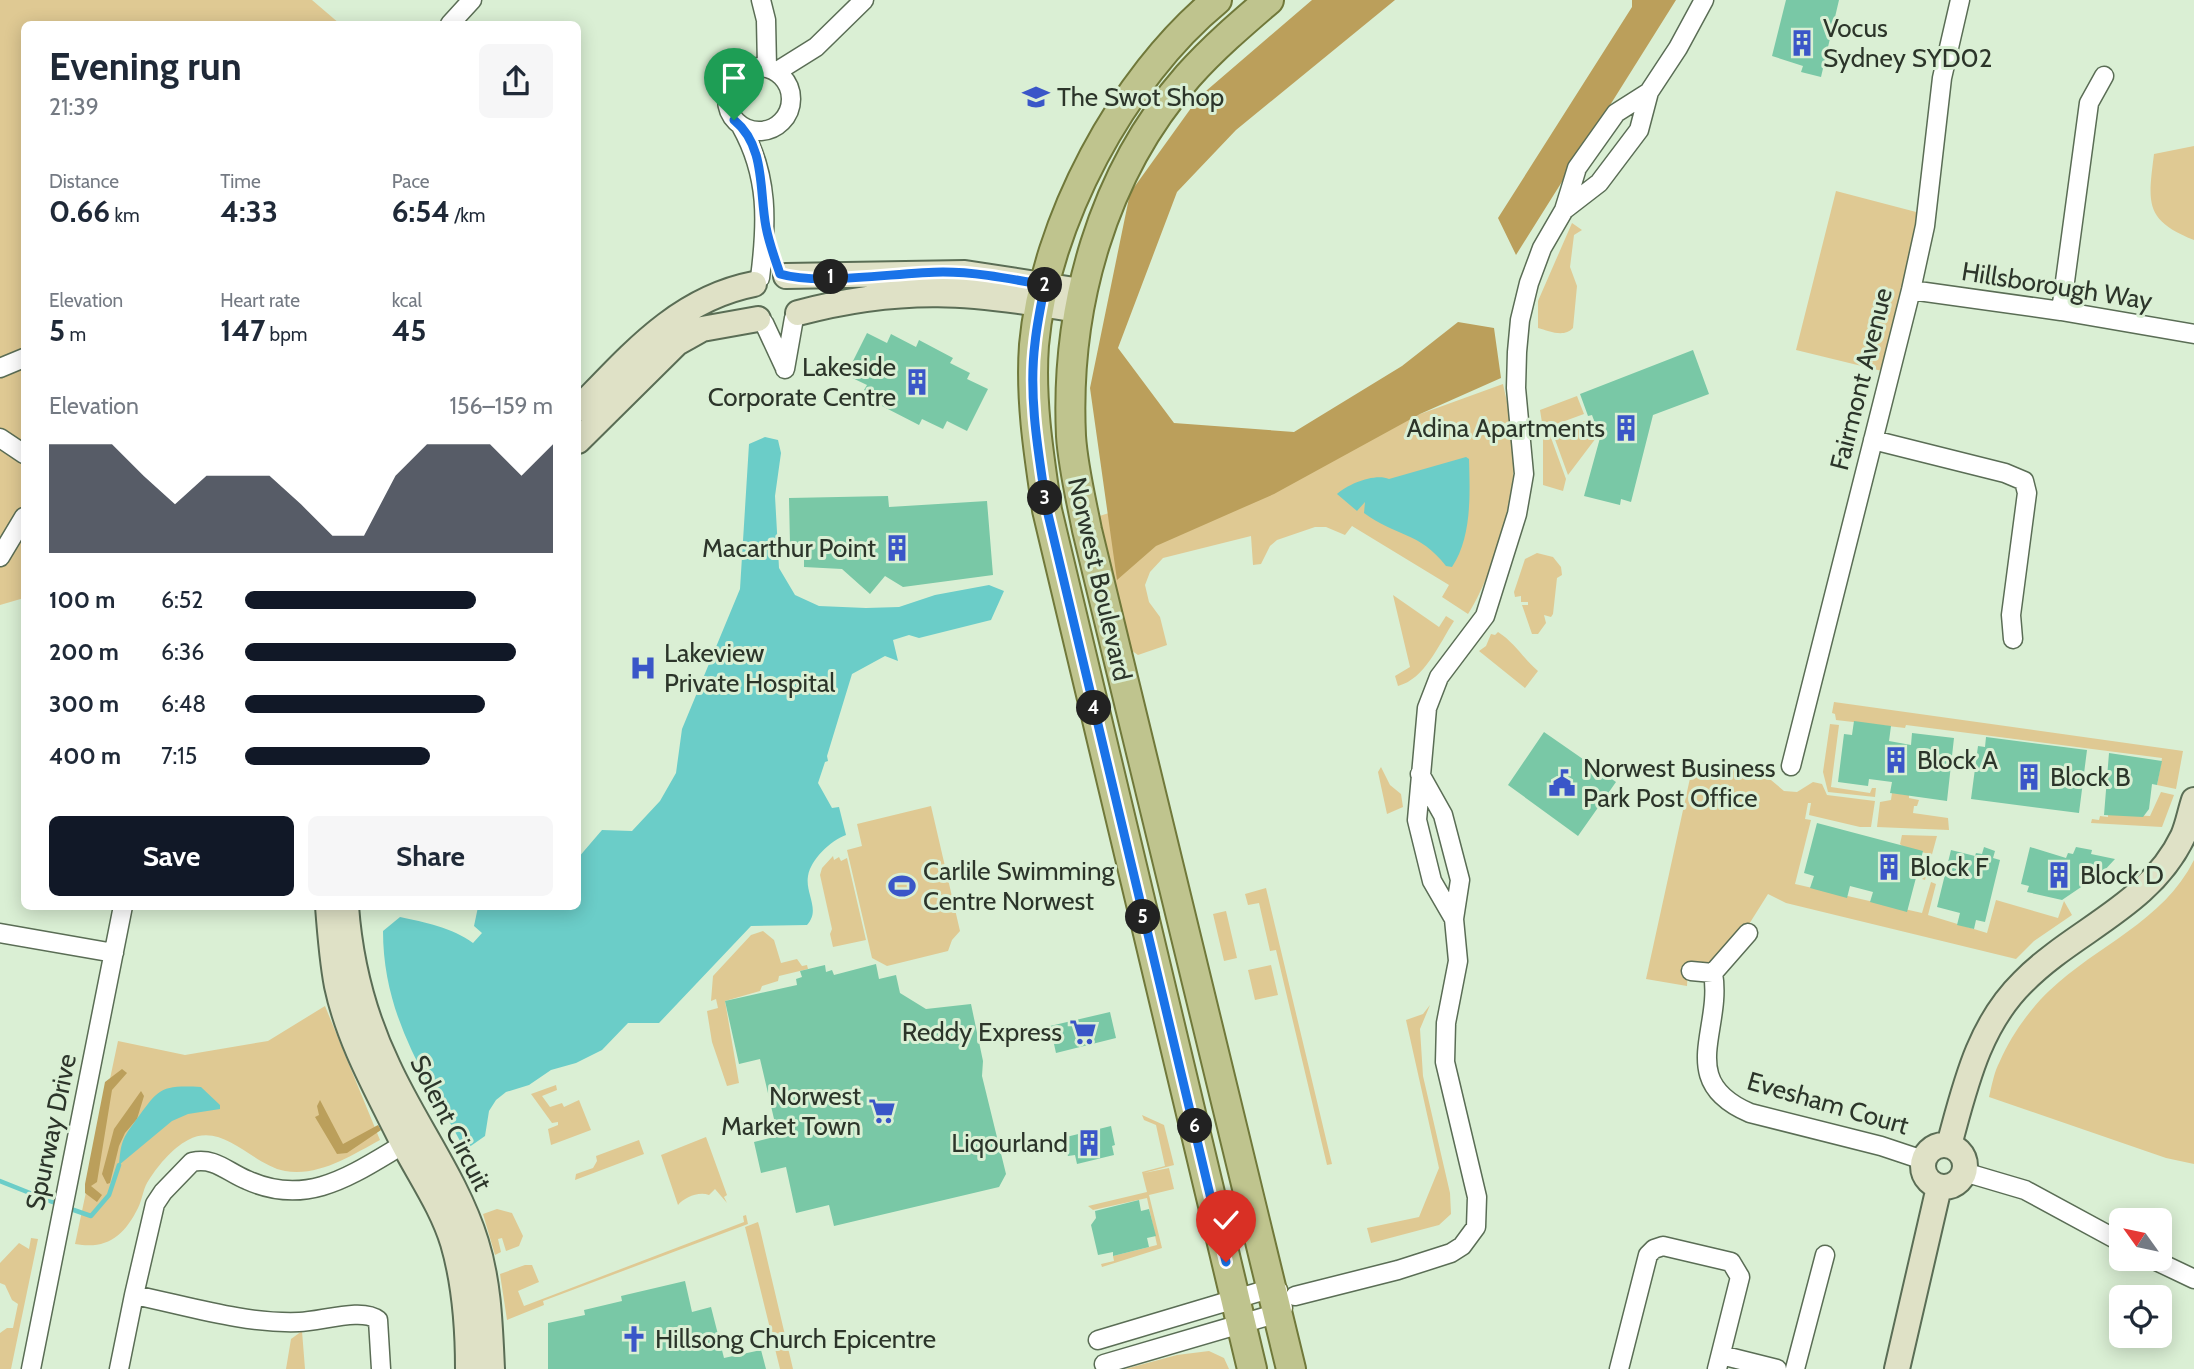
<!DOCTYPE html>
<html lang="en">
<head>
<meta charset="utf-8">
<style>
  body { margin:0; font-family:Cabin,sans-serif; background:#f6f6f7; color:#1f2937; height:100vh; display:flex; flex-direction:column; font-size:26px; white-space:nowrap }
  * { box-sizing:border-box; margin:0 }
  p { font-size:23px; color:#747a83 }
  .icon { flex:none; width:38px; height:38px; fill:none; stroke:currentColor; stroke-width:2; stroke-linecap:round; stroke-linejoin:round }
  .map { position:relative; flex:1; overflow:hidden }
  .side { position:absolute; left:21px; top:21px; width:560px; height:889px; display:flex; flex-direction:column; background:#fff; border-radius:10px; box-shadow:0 4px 18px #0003 }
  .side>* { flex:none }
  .needle { width:46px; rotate:303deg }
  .tools { position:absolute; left:2109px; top:1208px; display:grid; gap:14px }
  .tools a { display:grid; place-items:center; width:63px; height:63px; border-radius:10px; background:#fff; box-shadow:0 4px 18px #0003; font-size:35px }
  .pin { position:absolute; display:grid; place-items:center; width:60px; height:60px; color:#fff; margin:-72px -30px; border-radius:50% 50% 50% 0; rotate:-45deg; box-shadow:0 0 7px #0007 }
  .pin .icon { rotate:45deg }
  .km { position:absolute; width:35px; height:35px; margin:-18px; border-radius:50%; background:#222; color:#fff; font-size:19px; line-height:35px; text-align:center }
  .round { display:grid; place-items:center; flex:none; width:74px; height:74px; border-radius:10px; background:#f6f6f7 }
  .overview { display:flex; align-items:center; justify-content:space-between; height:119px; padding:0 28px }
  h1 { font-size:38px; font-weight:700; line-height:52px }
  .metrics { display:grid; grid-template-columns:repeat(3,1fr); gap:10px; height:119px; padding:7px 28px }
  .metrics div { display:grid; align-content:center }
  .metrics b { font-size:30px; font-weight:700 }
  .metrics small { font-size:19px; font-weight:400 }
  .metrics p { font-size:19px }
  .chart { height:196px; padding:14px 28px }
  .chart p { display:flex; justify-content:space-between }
  .chart svg { width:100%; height:126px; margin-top:7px; fill:#111827; opacity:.7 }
  .button { display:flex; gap:14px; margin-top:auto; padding:14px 28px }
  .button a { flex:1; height:80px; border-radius:10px; background:#111827; color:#fff; font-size:28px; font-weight:700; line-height:80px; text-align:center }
  .button a+a { background:#f6f6f7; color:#1f2937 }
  ul { padding:0 28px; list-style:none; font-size:23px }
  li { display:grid; grid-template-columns:112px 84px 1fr; align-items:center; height:52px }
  li i { height:18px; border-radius:9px; background:#111827 }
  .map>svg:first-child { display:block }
</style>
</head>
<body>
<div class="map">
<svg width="2194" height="1369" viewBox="0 0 2194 1369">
  <rect width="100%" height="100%" fill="#daefd4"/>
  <path fill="#dfc993" d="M0,0H312L340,24H24V598L0,605Z
    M2194,146V240C2144,220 2148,203 2154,154Z
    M1836,191L1920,213L1882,371L1796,350Z
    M1572,223L1582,230L1574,235L1570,267L1577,286L1573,328C1564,338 1549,331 1538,328V301Z
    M1503,384C1507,403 1513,423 1514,442C1518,490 1494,574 1468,614L1442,597L1449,585L1352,526L1345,535L1326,527H1315L1277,540L1270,546L1261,564L1253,565L1251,536L1163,558L1150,572L1145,585L1149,602L1160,617L1167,645L1138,655L1125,646L1093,518L1379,429Z
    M1577,396L1584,414L1543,429L1540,410Z
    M1590,419L1596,438L1568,475L1553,434Z
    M1550,435L1566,479L1563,491L1543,485V436Z
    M1537,553L1553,557L1561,567L1562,575L1557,578L1553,614L1551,617L1544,615L1546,623L1538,634H1532L1522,605H1528V602H1521V596L1515,597L1514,592L1525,559Z
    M1393,595L1439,627L1446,616L1454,621C1439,644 1425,679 1398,686L1395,676L1410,667Z
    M1498,632C1515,643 1523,658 1538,671L1525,688L1479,651L1486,646L1491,634L1495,635Z
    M1834,702L2176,750L2183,751L2176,789L2157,785L2162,758L1906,725L1905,728L1836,720L1835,714L1832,713Z
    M1830,724L1839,725L1831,787L1870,793L1872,788H1876L1875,797L1828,792L1823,772Z
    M1694,760L1771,780L1784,791L1797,792L1813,782L1822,784L1827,795L1875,801L1871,827H1860L1809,815L1811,803H1808L1805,819L1811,820L1795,884L1922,913L1931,882L1936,884L1928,915L1987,933L1996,900L2058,918L2064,901L2072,915L2034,941L2016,959L1786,903L1768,894L1746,929L1710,967L1688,964L1687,986L1646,979Z
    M1381,767L1390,785L1401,794L1403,807L1387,814L1378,772Z
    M2161,792L2174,795L2162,827L2091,823L2092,819L2099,820L2100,816L2108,817V814L2150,816Z
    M1892,793L1909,795V798L1919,800L1917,806H1914L1913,813L1948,818L1949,830L1877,827L1880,802L1891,800Z
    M931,806L960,931L952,940L948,951L887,966L872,958L847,850L862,846L857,824Z
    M1902,835L1937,836L1925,880L1922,879L1929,854L1903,847L1900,844Z
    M833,856L834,860L839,857L841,861L847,858L866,940L833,947L830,934L832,929L820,875L822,868Z
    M2194,860V1164L2166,1158L1989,1097C1992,1085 1994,1072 2000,1061C2011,1036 2029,1010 2049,991C2097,945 2163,922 2194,860Z
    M1266,888L1332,1164L1327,1165L1276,950L1270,951L1259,903L1248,905L1245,894Z
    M1226,911L1237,958L1224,961L1213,914Z
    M763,931L774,940L781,963L797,959L802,966L807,965L808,969L779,976L778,981L762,986L760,991L725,1001L739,1083L727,1086L712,1042L707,1011L718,1008L716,999L711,1001L713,976L751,935Z
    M1271,965L1278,995L1255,1000L1248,970Z
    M1430,1005L1420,1029L1423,1076L1450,1193L1451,1214L1439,1225L1371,1243L1367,1228L1419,1217L1439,1168L1406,1020L1423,1014Z
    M325,1006L380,1140C352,1155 319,1177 285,1171C252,1165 223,1121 188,1140C172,1148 156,1168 147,1183C143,1190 142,1200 138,1208C124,1236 107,1250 75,1244L118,1041L185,1055L268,1041Z
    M556,1085L557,1090L542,1096L550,1107L562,1103L564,1107L579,1100L591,1130L551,1145L548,1129L558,1125V1122L552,1123L531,1094Z
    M1142,1115L1164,1125L1174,1165L1144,1173L1169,1168L1174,1189L1149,1195L1162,1248L1102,1267L1101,1264L1114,1261L1113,1256L1157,1245L1147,1198L1093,1210L1088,1206L1147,1192L1142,1172L1165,1166L1156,1125L1144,1120Z
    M706,1137L727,1195L724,1197L727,1203L715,1189L709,1195C698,1191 684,1198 678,1205L661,1155Z
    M639,1140L644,1154L575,1180L576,1174L593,1168L597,1161L596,1156Z
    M497,1209L512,1213L523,1236L519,1246L506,1251L502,1238L498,1239L501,1252L495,1255L483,1214Z
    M746,1215L748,1224L543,1301L544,1305L507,1320L500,1274L525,1265H532L539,1282L518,1291L524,1306L744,1222L743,1216Z
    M758,1222L760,1229L793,1369H780L745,1227Z
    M31,1238L38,1239L11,1369H0V1333L7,1328H13L18,1304L12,1300L5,1285L0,1283V1263L19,1243L29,1249Z
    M302,1331L305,1369H286L291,1339Z
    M1209,1351L1224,1358L1229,1369H1125L1177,1355Z"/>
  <path fill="#bb9f5b" d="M1312,0H1395L1236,130L1177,192L1118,348L1174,423L1294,432L1402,366L1458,322L1494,328L1501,378L1420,414L1274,494L1156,546L1117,580L1090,388L1130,193L1199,97Z
    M1632,0H1676L1516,255L1498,218L1632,7Z
    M122,1069L127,1073L112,1090L97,1182L91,1186L102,1195L97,1202L85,1193V1184L105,1082Z
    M141,1091L144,1096L137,1119L125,1133L119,1146L110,1183L107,1184L102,1174L114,1129Z
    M320,1100L343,1144L378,1125L381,1130L347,1153L337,1154L315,1117L319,1115L317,1106Z"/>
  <path fill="#6bcdc8" d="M765,437L778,440L781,453L775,496L779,568L795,595L819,606L866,608L899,607L935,595L989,585L1004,591L991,620L919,638L909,635L893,640L898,661L885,656L852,674L827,756L828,761L825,762L818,783L832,808L839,807L846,835C830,841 811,859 808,876C805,894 821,910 807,925L751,926L659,1023H628L602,1050L576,1063L551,1070L529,1085L506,1092L496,1100L489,1111L485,1136L465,1150C426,1077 383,1017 383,931L400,917C424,922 453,928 473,943L482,933L474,926L478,907L578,906V858L602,830L632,831L660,801L676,773L682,729L740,589L749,444Z
    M1466,457L1469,459C1470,494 1472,537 1452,567L1446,566C1420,532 1395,536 1364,513L1365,502L1357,511L1337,494C1348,484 1375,473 1389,479Z
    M201,1087L220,1105V1109L188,1114L172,1121L119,1165C121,1142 122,1139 136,1120C159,1089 159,1085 201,1087Z"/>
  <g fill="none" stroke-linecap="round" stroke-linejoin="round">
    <path stroke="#6bcdc8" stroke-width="4.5" d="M0,1181L60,1205
      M68,1208L91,1216L109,1195L119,1165"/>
  </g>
  <path fill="#79c8a6" d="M1786,0H1839L1821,77L1801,72L1803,66L1772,56Z
    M867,333L887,343L891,334L916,347L919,340L953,358L950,363L970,373L967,379L988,389L967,431L947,421L943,429L922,419L919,425L882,406L885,401L864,390L867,385L846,375Z
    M1693,350L1709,394L1653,415L1631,502L1621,499L1620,505L1584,496L1600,438L1592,415L1588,416L1580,394Z
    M888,496L889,507L987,501L993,575L903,587L885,576L870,594L842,569L804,567V544H790L789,498Z
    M1854,721L1891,726L1889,741L1911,745L1912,733L1954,738L1947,801L1890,793L1892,782L1869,779L1868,786L1838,782L1844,734L1852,735Z
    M1544,732L1616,782L1578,836L1508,785Z
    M1986,737L2087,750L2079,813L1971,799L1978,746L1985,747Z
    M2109,753L2162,761L2157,785L2152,784L2149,809L2143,817L2104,815Z
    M1817,823L1923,851L1907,912L1870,902L1873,892L1850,886L1847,898L1810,888L1814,876L1804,873Z
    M1984,847L1995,851L1993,858L2000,860L1985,922L1976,920L1974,929L1957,925L1960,913L1937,907L1951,850L1975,856L1976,853L1982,854Z
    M2030,847L2066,858L2068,853L2073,854L2076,847L2092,850L2091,854L2115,859L2102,873L2095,871L2093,879L2062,900L2027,892L2029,886L2021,884Z
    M876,964L879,979L896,975L900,993L926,1009L971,1004L983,1061L982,1076L1006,1174L999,1187L834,1226L829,1205L796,1213L786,1167L761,1173L754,1142L778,1136L760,1059L739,1064L725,1001L797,985L796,979L802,977L800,971L825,965L826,972L832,970L834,975Z
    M1110,1012L1116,1038L1056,1053L1050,1026Z
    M1111,1126L1115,1145L1112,1146L1114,1155L1077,1164L1075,1155L1068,1156L1062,1138Z
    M1139,1200L1141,1211L1149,1209L1156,1236L1147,1238L1149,1247L1113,1256V1252L1098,1255L1091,1225L1096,1218L1095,1211Z
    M685,1281L692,1312L711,1307L724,1358L761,1350L766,1369H548V1323L585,1315L584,1310L622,1301L621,1296Z"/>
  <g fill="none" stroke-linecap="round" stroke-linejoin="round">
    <defs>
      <path id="street" d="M761,0L766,20L767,67
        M450,24L472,0
        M727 99a32 32 0 1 1 64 0a32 32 0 1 1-64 0Z
        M776,72L816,47L864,0
        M741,126C769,176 767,223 760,278
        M1564,210L1599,183L1639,130L1649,92L1678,48L1704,0
        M1911,290L2061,311L2194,334
        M2061,311L2089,103L2104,76
        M764,323L784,366
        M0,368L24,358
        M785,369L794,318
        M0,438L24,454
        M1873,440L2005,473L2024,481L2027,493L2011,615L2013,639
        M0,557L24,517
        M1791,766L1911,290L1925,226L1942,78L1960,0
        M1454,919L1432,881L1417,820L1427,708L1439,677L1485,616L1517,514L1524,474L1516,388L1517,352L1520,320L1529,283L1542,248L1564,210L1577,168L1616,113L1649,92
        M0,933L114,953
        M1691,971L1713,973L1748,933
        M1713,973C1723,1030 1675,1081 1750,1113L1881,1146L1923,1160
        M1964,1172L2025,1190L2121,1242
        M2150,1258L2194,1279
        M134,1295L155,1204L163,1192L192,1162C215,1157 227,1172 247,1180C308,1208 353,1174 404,1144
        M1295,1296L1398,1270L1451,1253L1462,1246L1476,1227L1477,1197L1445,1062L1446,1023L1458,961L1454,919L1460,880L1443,815L1420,774
        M1098,1340L1272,1288L1278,1290
        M1721,1355L1777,1369
        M1104,1364L1278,1313L1283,1308
        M31,1369L123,906
        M119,1369L134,1295C188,1306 244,1324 299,1322C320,1322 362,1307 378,1320L381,1369
        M1619,1369L1648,1255L1654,1249L1663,1246L1731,1262L1740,1277L1717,1369
        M1795,1369L1825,1255"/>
      <path id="secondary" d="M786,276L965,273L1081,291
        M798,313C903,285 973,292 1078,310
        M578,409C630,356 677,299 754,284
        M578,441L677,343L702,329L758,319
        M328,906C330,933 332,960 337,986C349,1042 378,1092 403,1143C420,1176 442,1207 453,1243C465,1284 468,1326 468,1369
        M346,906C350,961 364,1016 388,1066C415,1125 457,1180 476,1242C489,1283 490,1327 492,1369
        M1923 1166a21 21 0 1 1 42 0a21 21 0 1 1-42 0Z
        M1949,1145C1965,1087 1978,1026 2023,982C2074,930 2150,906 2183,836C2188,825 2190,812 2194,800
        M1897,1369L1939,1187"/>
      <path id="primary" d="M1217,0C1122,78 1045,223 1034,345C1030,400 1039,456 1047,510L1252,1369
        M1269,0C1241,24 1213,48 1188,76C1102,174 1065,307 1071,436C1073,467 1081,499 1087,530L1291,1369"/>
    </defs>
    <use href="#street" stroke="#5a6d55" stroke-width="21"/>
    <use href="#secondary" stroke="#5a6d55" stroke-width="28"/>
    <use href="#primary" stroke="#70783a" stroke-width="32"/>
    <use href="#street" stroke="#fff" stroke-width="18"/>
    <use href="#secondary" stroke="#dfe1c6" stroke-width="24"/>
    <use href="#primary" stroke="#bfc48e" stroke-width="28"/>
  </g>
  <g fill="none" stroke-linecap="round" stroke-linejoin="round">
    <defs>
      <path id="route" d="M734,120C766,146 759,191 766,227C769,243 775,259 780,274C821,286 898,272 943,272C977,272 1011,279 1045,285C1041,304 1037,324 1035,343C1028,398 1039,456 1047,510L1226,1262"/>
    </defs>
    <use href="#route" stroke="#fff" stroke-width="14"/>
    <use href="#route" stroke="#1a73e8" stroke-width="9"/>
  </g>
  <defs>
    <symbol id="building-bare" viewBox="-9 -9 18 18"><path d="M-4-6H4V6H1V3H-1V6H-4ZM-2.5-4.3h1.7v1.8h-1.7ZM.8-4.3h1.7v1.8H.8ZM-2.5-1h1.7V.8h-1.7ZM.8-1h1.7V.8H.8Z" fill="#3a56c8" stroke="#daefd4" stroke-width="2.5" paint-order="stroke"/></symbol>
    <symbol id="school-bare" viewBox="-9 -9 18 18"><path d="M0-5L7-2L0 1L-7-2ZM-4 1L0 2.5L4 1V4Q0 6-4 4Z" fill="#3a56c8" stroke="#daefd4" stroke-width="2.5" paint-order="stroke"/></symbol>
    <symbol id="hospital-bare" viewBox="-9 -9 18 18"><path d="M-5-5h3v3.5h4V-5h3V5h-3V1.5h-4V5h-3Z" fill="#3a56c8" stroke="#daefd4" stroke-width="2.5" paint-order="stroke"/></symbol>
    <symbol id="civic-bare" viewBox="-9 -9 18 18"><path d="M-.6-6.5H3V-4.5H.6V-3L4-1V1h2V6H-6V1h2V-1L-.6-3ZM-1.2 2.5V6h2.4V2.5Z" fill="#3a56c8" stroke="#daefd4" stroke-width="2.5" paint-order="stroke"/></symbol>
    <symbol id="stadium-bare" viewBox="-9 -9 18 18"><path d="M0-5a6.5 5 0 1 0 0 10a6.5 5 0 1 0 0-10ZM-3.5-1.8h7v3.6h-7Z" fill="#3a56c8" stroke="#daefd4" stroke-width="2.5" paint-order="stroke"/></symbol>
    <symbol id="supermarket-bare" viewBox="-9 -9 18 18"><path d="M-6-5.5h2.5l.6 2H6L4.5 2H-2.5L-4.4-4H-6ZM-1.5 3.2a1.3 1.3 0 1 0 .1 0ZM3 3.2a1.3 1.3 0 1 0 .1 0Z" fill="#3a56c8" stroke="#daefd4" stroke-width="2.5" paint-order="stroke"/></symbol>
    <symbol id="church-bare" viewBox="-9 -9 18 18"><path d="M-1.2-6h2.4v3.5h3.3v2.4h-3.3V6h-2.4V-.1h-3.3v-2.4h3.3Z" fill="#3a56c8" stroke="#daefd4" stroke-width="2.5" paint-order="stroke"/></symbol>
  </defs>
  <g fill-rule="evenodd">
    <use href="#building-bare" x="1783" y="24" width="38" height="38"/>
    <use href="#school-bare" x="1017" y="78" width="38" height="38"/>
    <use href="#building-bare" x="898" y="363" width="38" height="38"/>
    <use href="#building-bare" x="1607" y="409" width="38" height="38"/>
    <use href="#building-bare" x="878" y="529" width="38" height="38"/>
    <use href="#hospital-bare" x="624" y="649" width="38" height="38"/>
    <use href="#building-bare" x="1877" y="741" width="38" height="38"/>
    <use href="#building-bare" x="2010" y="758" width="38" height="38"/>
    <use href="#civic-bare" x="1543" y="764" width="38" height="38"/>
    <use href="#building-bare" x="1870" y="848" width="38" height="38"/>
    <use href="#building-bare" x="2040" y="856" width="38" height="38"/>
    <use href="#stadium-bare" x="883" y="867" width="38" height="38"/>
    <use href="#supermarket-bare" x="1064" y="1013" width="38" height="38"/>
    <use href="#supermarket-bare" x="863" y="1092" width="38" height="38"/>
    <use href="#building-bare" x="1070" y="1124" width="38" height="38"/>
    <use href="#church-bare" x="615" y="1320" width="38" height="38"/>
  </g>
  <g text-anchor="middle" stroke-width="6" stroke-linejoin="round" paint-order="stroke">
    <g font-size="26" fill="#2c352a" stroke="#daefd4" text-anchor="start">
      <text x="1823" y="37">Vocus<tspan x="1823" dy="30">Sydney SYD02</tspan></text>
      <text x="1057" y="106">The Swot Shop</text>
      <text x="896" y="376" text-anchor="end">Lakeside<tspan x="896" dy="30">Corporate Centre</tspan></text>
      <text x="1605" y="437" text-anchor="end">Adina Apartments</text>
      <text x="876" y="557" text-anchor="end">Macarthur Point</text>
      <text x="664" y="662">Lakeview<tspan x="664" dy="30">Private Hospital</tspan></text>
      <text x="1917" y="769">Block A</text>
      <text x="1583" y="777">Norwest Business<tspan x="1583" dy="30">Park Post Office</tspan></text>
      <text x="2050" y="786">Block B</text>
      <text x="1910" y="876">Block F</text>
      <text x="923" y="880">Carlile Swimming<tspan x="923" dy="30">Centre Norwest</tspan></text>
      <text x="2080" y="884">Block D</text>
      <text x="1062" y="1041" text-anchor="end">Reddy Express</text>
      <text x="861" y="1105" text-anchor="end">Norwest<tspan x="861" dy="30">Market Town</tspan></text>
      <text x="1068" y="1152" text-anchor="end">Liqourland</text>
      <text x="655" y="1348">Hillsong Church Epicentre</text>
    </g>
    <g font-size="26" fill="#2c352a" stroke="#daefd4">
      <text transform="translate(2057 286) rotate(9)" y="9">Hillsborough Way</text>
      <text transform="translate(1861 379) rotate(-76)" y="9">Fairmont Avenue</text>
      <text transform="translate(1100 579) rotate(77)" y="9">Norwest Boulevard</text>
      <text transform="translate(1828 1103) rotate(16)" y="9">Evesham Court</text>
      <text transform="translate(451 1123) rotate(63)" y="9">Solent Circuit</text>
      <text transform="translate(51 1132) rotate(-78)" y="9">Spurway Drive</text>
    </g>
  </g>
</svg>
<div class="tools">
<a><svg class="needle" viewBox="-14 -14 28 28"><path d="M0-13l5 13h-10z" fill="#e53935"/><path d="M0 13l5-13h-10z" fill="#747a83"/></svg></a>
<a><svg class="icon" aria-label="locate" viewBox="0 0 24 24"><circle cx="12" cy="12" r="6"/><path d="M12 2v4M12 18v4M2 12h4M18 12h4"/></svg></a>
</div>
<div class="pin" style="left:734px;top:120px;background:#1e9e55"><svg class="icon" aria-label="arrive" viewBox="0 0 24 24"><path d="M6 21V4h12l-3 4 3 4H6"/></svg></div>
<div class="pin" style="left:1226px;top:1262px;background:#d93025"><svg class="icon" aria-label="check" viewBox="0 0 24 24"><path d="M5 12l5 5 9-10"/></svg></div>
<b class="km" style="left:831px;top:277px">1</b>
<b class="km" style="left:1045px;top:285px">2</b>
<b class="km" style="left:1045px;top:498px">3</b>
<b class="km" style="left:1094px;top:708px">4</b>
<b class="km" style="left:1143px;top:917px">5</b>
<b class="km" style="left:1195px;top:1126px">6</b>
<section class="side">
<div class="overview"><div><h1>Evening run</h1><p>21:39</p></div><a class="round"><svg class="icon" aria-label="share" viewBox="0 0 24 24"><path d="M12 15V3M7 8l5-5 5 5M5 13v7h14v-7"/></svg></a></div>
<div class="metrics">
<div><p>Distance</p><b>0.66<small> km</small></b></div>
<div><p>Time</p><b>4:33</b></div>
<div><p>Pace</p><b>6:54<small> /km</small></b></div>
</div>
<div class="metrics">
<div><p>Elevation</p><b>5<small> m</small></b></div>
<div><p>Heart rate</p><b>147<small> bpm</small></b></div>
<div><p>kcal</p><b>45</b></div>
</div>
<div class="chart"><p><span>Elevation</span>156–159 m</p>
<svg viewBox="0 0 160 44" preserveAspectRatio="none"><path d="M0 44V6L10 6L20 6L30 17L40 27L50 17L60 17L70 17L80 27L90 38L100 38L110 17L120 6L130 6L140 6L150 17L160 6V44z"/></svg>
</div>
<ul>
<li><b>100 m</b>6:52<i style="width:75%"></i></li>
<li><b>200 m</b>6:36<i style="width:88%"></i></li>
<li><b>300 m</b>6:48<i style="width:78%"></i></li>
<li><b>400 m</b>7:15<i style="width:60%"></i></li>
</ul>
<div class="button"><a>Save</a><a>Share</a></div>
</section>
</div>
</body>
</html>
